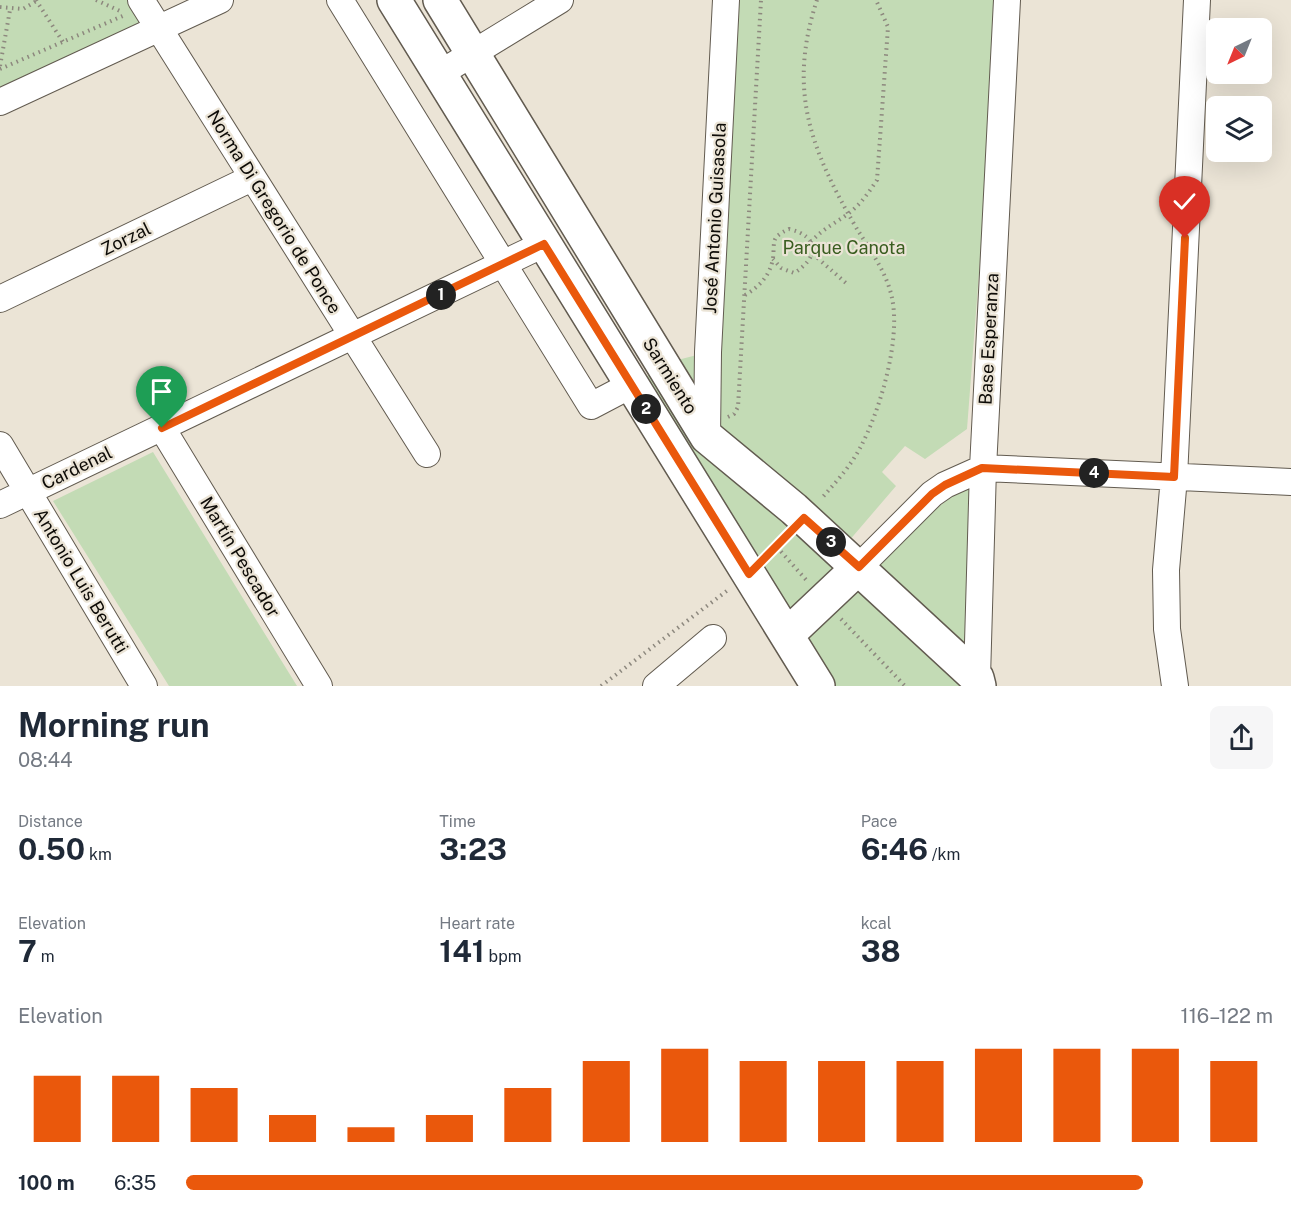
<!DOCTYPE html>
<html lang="en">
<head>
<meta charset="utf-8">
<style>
  body { margin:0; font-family:"Public Sans",sans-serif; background:#f6f6f7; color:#1f2937; height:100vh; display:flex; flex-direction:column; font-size:22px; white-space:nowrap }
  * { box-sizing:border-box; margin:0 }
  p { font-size:20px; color:#747a83 }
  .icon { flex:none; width:33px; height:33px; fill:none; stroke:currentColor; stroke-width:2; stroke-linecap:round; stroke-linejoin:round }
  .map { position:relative; height:686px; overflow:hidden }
  .details { display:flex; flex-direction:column; background:#fff; flex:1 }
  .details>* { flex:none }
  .needle { width:39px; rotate:223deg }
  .tools { position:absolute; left:1206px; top:18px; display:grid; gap:12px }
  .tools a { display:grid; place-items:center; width:66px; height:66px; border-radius:9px; background:#fff; box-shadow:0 6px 24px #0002; font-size:30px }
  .pin { position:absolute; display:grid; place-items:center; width:51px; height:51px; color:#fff; margin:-62px -26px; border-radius:50% 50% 50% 0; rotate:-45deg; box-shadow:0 0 6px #0007 }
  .pin .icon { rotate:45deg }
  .km { position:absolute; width:30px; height:30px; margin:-15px; border-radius:50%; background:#222; color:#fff; font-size:16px; line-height:30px; text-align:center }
  .round { display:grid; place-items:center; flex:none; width:63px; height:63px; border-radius:9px; background:#f6f6f7 }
  .headline { display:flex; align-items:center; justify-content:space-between; height:102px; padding:0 18px }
  h1 { font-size:33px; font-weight:700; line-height:45px }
  .metrics { display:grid; grid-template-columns:repeat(3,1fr); gap:9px; height:102px; padding:6px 18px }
  .metrics div { display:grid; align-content:center }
  .metrics b { font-size:30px; font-weight:700 }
  .metrics small { font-size:16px; font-weight:400 }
  .metrics p { font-size:16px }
  .chart { height:168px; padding:12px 18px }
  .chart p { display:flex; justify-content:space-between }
  .chart svg { width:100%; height:108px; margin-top:6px; stroke:#ea580c; stroke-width:6 }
  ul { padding:0 18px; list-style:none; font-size:20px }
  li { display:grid; grid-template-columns:96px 72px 1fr; align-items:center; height:45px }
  li i { height:15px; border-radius:8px; background:#ea580c }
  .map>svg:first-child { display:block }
</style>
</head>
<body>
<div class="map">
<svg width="1291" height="686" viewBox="0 0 1291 686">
  <rect width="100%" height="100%" fill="#ebe4d6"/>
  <path fill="#c3dbb5" d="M0,0H141L160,28L0,102Z
    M730,0H1000L967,429L925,459L905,446L882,472L896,486L842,549L852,565L789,627L635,386L662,364L697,355Z
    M153,452L297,686H169L53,501Z
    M981,472L976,675L864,568Z
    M861,571L976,686H822L792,637Z"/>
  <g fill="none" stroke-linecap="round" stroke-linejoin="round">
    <defs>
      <path id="minor" d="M141,0L427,454
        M340,0L591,406L631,385
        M439,74L560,0
        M0,102L220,0
        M0,299L252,178
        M162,428L319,686
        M707,437L708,352L726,0
        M0,445L144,686
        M0,505L544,244
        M859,567L932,494L945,485L983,468L1291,482
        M977,678L983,468L1007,0
        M656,686L713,638
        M1175,686L1167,629L1166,570L1174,477L1197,0"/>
      <path id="major" d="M394,0L818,686
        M440,0L707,437L794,509L977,678L979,686
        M787,635L859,567"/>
    </defs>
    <use href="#minor" stroke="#625b50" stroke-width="28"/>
    <use href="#major" stroke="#625b50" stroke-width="36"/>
    <path stroke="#8d887e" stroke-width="4" stroke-dasharray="1.5 4.5" stroke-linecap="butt" d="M36,0L63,42
      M96,0L120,11
      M817,0C787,91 811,150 857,229C870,250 887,273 892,298C901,340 880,411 860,448C850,467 835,483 821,499
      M0,7L23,9L38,0
      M0,66L10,10
      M0,69L125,15
      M811,242C822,229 836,223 849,213C861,204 869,192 877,180L888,27L876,0
      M813,254L847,284
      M745,295C759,287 770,276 773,258C775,241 770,238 789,229C820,236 819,258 794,273L781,268L773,259
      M728,417L734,414L738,407L761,0
      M777,547L808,582
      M768,556L788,535
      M841,619L905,686
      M601,686L728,590"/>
    <use href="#minor" stroke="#fff" stroke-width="26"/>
    <use href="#major" stroke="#fff" stroke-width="33"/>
  </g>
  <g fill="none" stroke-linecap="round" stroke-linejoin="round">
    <defs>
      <path id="route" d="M162,428L544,244L749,574L804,518L859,567L932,494L945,485L982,468L1174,477L1185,238"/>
    </defs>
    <use href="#route" stroke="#fff" stroke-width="12"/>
    <use href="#route" stroke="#ea580c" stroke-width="8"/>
  </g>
  <g text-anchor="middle" stroke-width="4.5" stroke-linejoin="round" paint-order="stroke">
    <g font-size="18" fill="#0d0b07" stroke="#ebe4d6">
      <text transform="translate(274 212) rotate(58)" y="6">Norma Di Gregorio de Ponce</text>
      <text transform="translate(715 218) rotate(-87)" y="6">José Antonio Guisasola</text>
      <text transform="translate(126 239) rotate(-26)" y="6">Zorzal</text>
      <text transform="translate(989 339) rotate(-87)" y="6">Base Esperanza</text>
      <text transform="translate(670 376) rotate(58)" y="6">Sarmiento</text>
      <text transform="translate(77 468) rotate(-26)" y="6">Cardenal</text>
      <text transform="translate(240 557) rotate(59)" y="6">Martín Pescador</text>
      <text transform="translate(81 581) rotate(59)" y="6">Antonio Luis Berutti</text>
    </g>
    <g font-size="18" fill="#395d1f" stroke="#ebe4d6">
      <text x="844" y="254">Parque Canota</text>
    </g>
  </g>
</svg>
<div class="tools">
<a><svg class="needle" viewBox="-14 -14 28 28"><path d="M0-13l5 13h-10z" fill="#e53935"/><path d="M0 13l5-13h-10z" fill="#747a83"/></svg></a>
<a><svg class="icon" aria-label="layers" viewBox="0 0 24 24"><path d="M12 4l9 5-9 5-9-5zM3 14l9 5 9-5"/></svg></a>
</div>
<div class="pin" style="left:162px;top:428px;background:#1e9e55"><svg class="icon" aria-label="arrive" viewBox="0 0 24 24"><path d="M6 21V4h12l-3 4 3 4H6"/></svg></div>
<div class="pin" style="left:1185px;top:238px;background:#d93025"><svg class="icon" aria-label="check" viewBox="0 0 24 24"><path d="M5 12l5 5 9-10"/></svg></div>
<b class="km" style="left:441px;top:295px">1</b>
<b class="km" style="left:646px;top:409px">2</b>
<b class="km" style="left:831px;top:542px">3</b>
<b class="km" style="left:1094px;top:473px">4</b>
</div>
<section class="details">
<div class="headline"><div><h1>Morning run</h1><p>08:44</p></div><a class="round"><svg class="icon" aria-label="share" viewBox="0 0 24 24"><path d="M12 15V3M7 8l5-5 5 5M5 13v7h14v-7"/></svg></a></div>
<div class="metrics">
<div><p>Distance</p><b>0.50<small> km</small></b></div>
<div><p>Time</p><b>3:23</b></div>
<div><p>Pace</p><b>6:46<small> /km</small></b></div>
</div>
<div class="metrics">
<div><p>Elevation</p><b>7<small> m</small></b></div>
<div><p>Heart rate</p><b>141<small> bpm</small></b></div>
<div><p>kcal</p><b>38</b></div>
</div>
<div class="chart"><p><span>Elevation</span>116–122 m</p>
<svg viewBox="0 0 160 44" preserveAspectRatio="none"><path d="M5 44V17M15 44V17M25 44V22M35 44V33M45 44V38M55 44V33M65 44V22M75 44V11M85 44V6M95 44V11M105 44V11M115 44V11M125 44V6M135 44V6M145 44V6M155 44V11"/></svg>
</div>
<ul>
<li><b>100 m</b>6:35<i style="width:88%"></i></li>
</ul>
</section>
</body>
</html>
